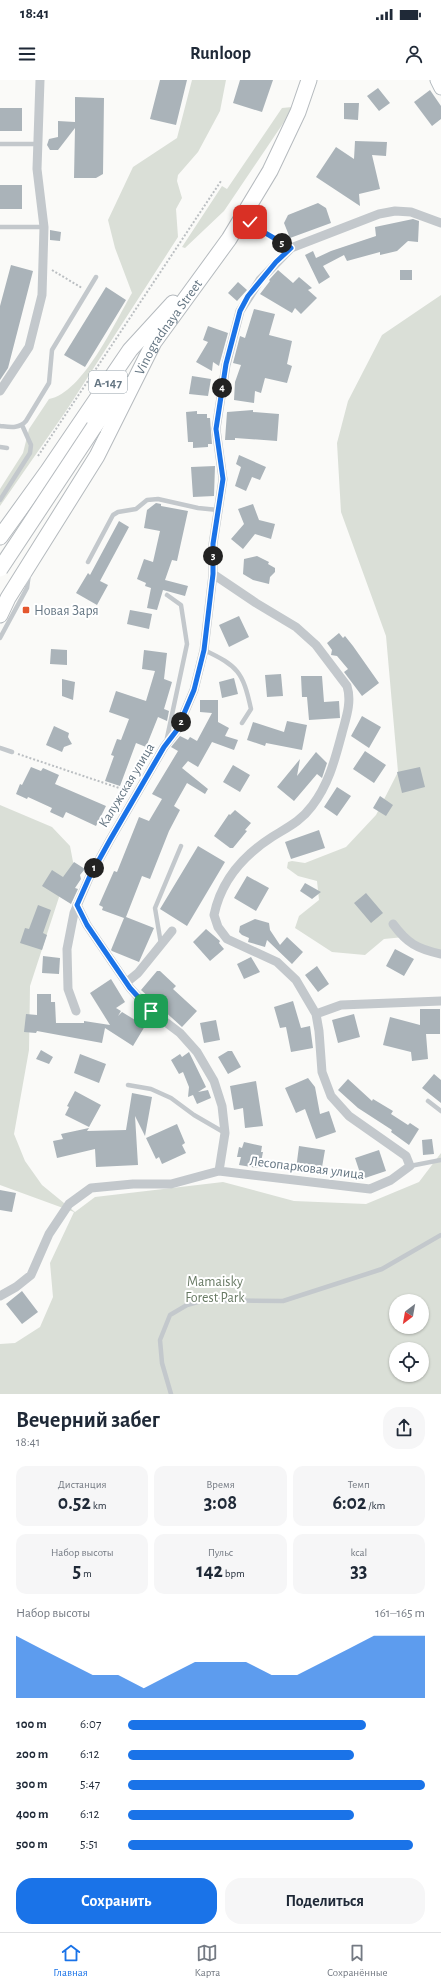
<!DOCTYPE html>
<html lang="ru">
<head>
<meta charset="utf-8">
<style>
  body { margin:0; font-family:"Alegreya Sans",sans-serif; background:#f6f6f7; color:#1f2937; height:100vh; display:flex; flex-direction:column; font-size:15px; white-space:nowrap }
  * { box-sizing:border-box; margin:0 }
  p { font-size:13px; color:#747a83 }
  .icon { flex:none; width:22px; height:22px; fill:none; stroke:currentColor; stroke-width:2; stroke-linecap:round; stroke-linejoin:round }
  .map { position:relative; height:1314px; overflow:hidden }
  .side { display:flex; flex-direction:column; background:#fff; flex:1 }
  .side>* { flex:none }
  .needle { width:26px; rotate:211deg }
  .buttons { position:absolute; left:389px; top:1214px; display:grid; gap:8px }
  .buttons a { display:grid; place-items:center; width:40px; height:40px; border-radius:50%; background:#fff; box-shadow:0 1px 3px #0004; font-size:20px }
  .pin { position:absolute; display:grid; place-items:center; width:34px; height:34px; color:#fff; margin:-17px; border-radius:8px; box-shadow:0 2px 6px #0006 }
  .km { position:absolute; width:20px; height:20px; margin:-10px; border-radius:50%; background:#222; color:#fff; font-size:11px; line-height:20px; text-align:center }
  .round { display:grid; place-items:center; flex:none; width:42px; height:42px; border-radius:16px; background:#f6f6f7 }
  .head { display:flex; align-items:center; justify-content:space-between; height:68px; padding:0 16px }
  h1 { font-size:22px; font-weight:600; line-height:30px }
  .metrics { display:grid; grid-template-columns:repeat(3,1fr); gap:6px; height:68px; padding:4px 16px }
  .metrics div { display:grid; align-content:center; border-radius:10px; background:#f6f6f7; text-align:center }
  .metrics b { font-size:20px; font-weight:600 }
  .metrics small { font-size:11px; font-weight:400 }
  .metrics p { font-size:11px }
  .chart { height:112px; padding:8px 16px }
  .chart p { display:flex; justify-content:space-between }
  .chart svg { width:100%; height:72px; margin-top:4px; fill:#1a73e8; opacity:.7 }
  .button { display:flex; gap:8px; margin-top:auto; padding:8px 16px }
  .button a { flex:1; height:46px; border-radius:16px; background:#1a73e8; color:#fff; font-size:16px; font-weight:600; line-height:46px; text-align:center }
  .button a+a { background:#f6f6f7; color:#1f2937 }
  ul { padding:0 16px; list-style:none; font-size:13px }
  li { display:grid; grid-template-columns:64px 48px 1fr; align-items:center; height:30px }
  li i { height:10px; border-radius:5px; background:#1a73e8 }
  .status { display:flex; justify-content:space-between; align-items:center; height:28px; padding:0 20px; background:#fff; direction:ltr }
  .status svg { height:11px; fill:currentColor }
  header { display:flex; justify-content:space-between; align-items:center; height:52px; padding:0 16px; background:#fff; font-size:18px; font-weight:600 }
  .dock { display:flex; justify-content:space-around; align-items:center; height:56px; border-top:1px solid #e0e1e3; background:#fff; font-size:11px; color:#747a83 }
  .dock a { display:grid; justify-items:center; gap:2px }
  .dock .selected { color:#1a73e8 }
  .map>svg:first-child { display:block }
</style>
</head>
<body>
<div class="status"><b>18:41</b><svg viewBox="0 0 49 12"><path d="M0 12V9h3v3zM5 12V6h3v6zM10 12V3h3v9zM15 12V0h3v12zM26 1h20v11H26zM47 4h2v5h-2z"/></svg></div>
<header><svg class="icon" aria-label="menu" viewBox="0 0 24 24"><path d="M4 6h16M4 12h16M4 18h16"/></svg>Runloop<svg class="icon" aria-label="person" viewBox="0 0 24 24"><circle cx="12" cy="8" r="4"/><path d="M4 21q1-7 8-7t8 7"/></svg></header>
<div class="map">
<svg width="441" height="1314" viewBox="0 0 441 1314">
  <rect width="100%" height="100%" fill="#fafaf8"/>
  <path fill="#dadfd7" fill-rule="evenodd" d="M192,0H226L220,31L198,72L178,95L177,101L182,118L176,129L178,157L66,331L0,426V409L23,373L29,349L49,319C83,313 115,242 132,213L115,168L108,140L133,87L177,58Z
    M292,27L284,42L224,131L185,168L182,167L222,106L227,109L282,28Z
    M441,215V877L404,857L384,859L365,875L332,872L295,848L299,836L319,820L317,801L298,796L287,788L288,782L292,781L305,783L346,767L376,735L398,692L386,556L341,432L337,363L348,321L382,255Z
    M0,725L52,747L70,766L74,787L62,808L30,906L29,970L14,1054L25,1081L42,1105L75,1132L95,1117L223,1102L294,1121L366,1124L419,1102L441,1073V1314H0V1264L15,1263L40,1247L53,1217L50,1183L74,1132L0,1105ZM396,1221H422V1247H396ZM396,1269H422V1295H396Z"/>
  <path fill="#aab3b9" d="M160,0H187L176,45L150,39Z
    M240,0H273L262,32L233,23Z
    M378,8L390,23L379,31L367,16Z
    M430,10L441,26V39L432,46L414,22Z
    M75,17L104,18L103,94L96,98H74L75,48L58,70H50L47,65L49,59L58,57V41L75,42Z
    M344,23H359L358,40L344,39Z
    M0,28H22V51H0Z
    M355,61L387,62L386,76L372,75L380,109L359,114L360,126L316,97L336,67L354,79Z
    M0,105H22V129H0Z
    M318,123L326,128L331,143L290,158L284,143L288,135Z
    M413,139L419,141L418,162L408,161L397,171L380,175V172L347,181L344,175L323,186L330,197L319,204L305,175L313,171L316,178L331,171L376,156L375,147Z
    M50,150L61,152L60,161L50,160Z
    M11,185L33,191L8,288L0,300V226Z
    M278,190L293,203L299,197L312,208L308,210L317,218L301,234L295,228L292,233L260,214L270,201L269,200Z
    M400,190H412V200H400Z
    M238,202L247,210L237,221L228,213Z
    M106,207L126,220L85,287L64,275Z
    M254,229L275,234L269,255L292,261L287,284L292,286L287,303L265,298L261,313L255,311L254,323L234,320L235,302L241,285L233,283L240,256L245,258Z
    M208,246L228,253L220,282L219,286L213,282L212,291L196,282L208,262L203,260Z
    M192,296L211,299L208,316L189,314Z
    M253,330V332L279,334L277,361L235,358V360H225L227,332Z
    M197,331V334H207V338H210L212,364H208V367L193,368V362H188L186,332Z
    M239,375L266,387L260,400L252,397L246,411L235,406L241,387L236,384Z
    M215,386L214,416L193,417L191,387Z
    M156,423L161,424V426L188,431L177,481L172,480L165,500L188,506L185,516L163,510L157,530L147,528L151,508L145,506L146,503L137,499L144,479L153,482L160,451L144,448L147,430Z
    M253,424L259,440L275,444L271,459L255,454L243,469L231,459L244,444L238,429Z
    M119,441L129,447L100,501L108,505L97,525L76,513L88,493L90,495Z
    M257,476L269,482L268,484L275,488V492L270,497L269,504L253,500L243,494L244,479Z
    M130,530L152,534L149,549L127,544Z
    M239,536L249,557L229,567L219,545Z
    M339,553L343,558L345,556L353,566L379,603L362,616L344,592L348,589L337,576L331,575L332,570L327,563Z
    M51,569L67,570V585L50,584Z
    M144,570L167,573L164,599L172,602L164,629L169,631L167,641L158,637L146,667L136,663L120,706L105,701L114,676L111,675L117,659L121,660L129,639L109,632L116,611L146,621L155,591L142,589Z
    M281,594L283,616L267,617L265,595Z
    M301,596H322L324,622L339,621L340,638L309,640L307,617H302Z
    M234,598L238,614L222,618L219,602Z
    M62,599L75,602L73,620L62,616Z
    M200,620H218V642L229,648L225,656L238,660L234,670L212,662L198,687L188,681L182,688L208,709L205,714L187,703L174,726L180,730L169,751L150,799L142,796L126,837L154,848L139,882L112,871L111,870L124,838L102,830L103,827L99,825L114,791L117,792L139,737L149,741L162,719L152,714L178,671L171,667L180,656L188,660L190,657L197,661L212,633L200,632Z
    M362,636L381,647L369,668L351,656Z
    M287,641L307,645L302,670L266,663L265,666L247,660L253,642L284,652Z
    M54,646L69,653L68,657L72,664L64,667L62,672L46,665Z
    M365,671L386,685L374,703L353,689Z
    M316,672L327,683L322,698L317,694L294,721L277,707L300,679L297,696Z
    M233,685L250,695L240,712L223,702Z
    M31,687L41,691L43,688L59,695L55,704L106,726L96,746L66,732L63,738L50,732L52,728L28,717L27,719L16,714L20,704L22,705Z
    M420,687L425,707L402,713L397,692Z
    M337,707L351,716L337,736L324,727Z
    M380,716L393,725L386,736L373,728Z
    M235,730L251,743L245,750L247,751L233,768H230L214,756L229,734L230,735Z
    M319,750L325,768L291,779L285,762Z
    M198,766L225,782L187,846L160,829Z
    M74,782L85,789L80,795L81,799L75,808L78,809L71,824L42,806L52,790L63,797Z
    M247,796L269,808L256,831L234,818Z
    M305,803L321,812L312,819L300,811Z
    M366,813L383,833L371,843L354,823Z
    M38,825L51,830L43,853L47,855L42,870L20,863L25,848L29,849Z
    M255,839L269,843L270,850L280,865L287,857L303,872L292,884L267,860L265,867L248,862L249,858L242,855L239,852L240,846Z
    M206,849L220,861L219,863L224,869L210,881L193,862Z
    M395,869L414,879L404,896L386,886Z
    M43,876L60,878L59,894L42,893Z
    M251,877L260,892L244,899L237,884Z
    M317,886L329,904L318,912L305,895Z
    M157,891H160L176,906L173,909L197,931L182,947L141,910Z
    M111,899L125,922L116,928L121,931L118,936L122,932L145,946L133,966L105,948L102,963L37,951L36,953L24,952L26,934L37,935V914H51V922H55L56,943H84V941L110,945L90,913Z
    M293,921L301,948L310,946L313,968L291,972L286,947L280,948L274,927Z
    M420,929H440V954H426L428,979L412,981L411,972L383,965L390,937L420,945Z
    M354,934L360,957L338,963L332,940Z
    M216,940L220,960L204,963L200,943Z
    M41,970L53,977L49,984L36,979Z
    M228,971H232L241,987L228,994L218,977Z
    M189,972L206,1007L198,1012L208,1010L211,1018L197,1024L193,1015L188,1017L189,1007L183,992L179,994L171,980L180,974L182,977Z
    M80,974L106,984L99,1003L74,993Z
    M434,994L441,1000V1023L422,1008Z
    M308,998L315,1007L320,1034L329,1031L336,1052L316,1059L305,1029L296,1033L285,1008Z
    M348,999L372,1021L373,1019L393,1031L391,1034L408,1045L410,1043L419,1049L409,1065L391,1052L392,1050L358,1028L338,1010Z
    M256,1001L263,1046L245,1048L243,1028L234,1030L230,1006Z
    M75,1011L101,1025L89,1047L65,1035L69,1027L67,1026Z
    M132,1013L152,1017L145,1056L135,1036L138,1085L96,1087L95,1069L57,1078L53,1061L63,1059L61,1054L89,1048L87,1051L126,1050Z
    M177,1044L185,1063L182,1065L186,1073L162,1084L159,1077L156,1079L146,1058Z
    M432,1059L434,1074L423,1075L422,1060Z
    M244,1062L262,1066L261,1072H263L261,1082L259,1081L257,1088L239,1085L241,1077H237L239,1067L242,1068Z
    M299,1066L325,1070L321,1093L296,1089Z
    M379,1070L386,1091L362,1099L355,1078Z
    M0,1110L16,1113L12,1132L0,1130Z
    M22,1211L38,1232L22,1244L6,1224Z"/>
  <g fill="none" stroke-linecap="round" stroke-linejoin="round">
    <defs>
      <path id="secondary" d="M437,0L441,8"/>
      <g id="primary">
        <path d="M94,347L125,304"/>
        <path d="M0,457L47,392L130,270L173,223"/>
        <path id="s1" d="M0,535L8,518L97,376L154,262L229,159L270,91L298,32L309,0"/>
      </g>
    </defs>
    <use href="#secondary" stroke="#b3babf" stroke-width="15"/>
    <use href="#primary" stroke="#b5babe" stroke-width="17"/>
    <path stroke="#bbbfc2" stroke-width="2" stroke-dasharray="2 2" stroke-linecap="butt" d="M252,146L283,164
      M52,190L82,208
      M38,376L221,101
      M18,674L128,711"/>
    <path stroke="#c3c8cc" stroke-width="4.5" d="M0,64H38
      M0,147H44
      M0,346C10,347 19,349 26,341L49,303L52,270L96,197
      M0,367L7,368
      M0,420L30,373L31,365L22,345
      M88,482L113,435L118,432L136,429L147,420L158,419L198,428L218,430
      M167,515L181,525L187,564L167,658
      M0,558L27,508L29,494
      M204,570C238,586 243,592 251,629L242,643
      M0,668L12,672
      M161,864L155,828L181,766
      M128,1005L151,1009L171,1018L194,1035L225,1053
      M428,1021L441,1031
      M410,1086L441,1080
      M171,1314L162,1283L160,1260L170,1235L187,1225L205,1220L283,1221L382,1189L441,1155"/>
    <path stroke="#c3c8cc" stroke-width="9" d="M0,311L29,267L42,215L44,147L37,89L40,0
      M213,494L256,523L296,547L316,565L347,606C352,622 346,638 342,653C335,679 329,704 312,726C301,741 288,747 272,757C244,775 221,801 214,835L218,847L227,859L277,882L296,900L316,934L319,951L322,992L331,1016L349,1036L406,1076L410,1086L391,1100L370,1109L219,1091
      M393,844C407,863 417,869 441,874
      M127,902L138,893L172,851
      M76,931L68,909L67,869L74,833L89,798L110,760L164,667L177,650L194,610L204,570L213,494V464L223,399L216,349L226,285L240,231L260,200L291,168L379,134L395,131L411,132L441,143
      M316,934L341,925L441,921
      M0,1216L16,1207L31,1195L49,1154L69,1124L91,1108L133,1104H171L219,1091L225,1053L222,1026L214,1001L197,972L180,953L151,931L130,908L87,845L77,825"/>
    <use href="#secondary" stroke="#fff" stroke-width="13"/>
    <use href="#primary" stroke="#fff" stroke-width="15"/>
    <defs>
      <path id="primary-bridge" d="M0,489L94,347"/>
    </defs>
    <use href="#primary-bridge" stroke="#b5babe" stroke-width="17" stroke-linecap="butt"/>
    <use href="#primary-bridge" stroke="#fff" stroke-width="15"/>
  </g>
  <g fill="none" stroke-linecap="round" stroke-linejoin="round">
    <defs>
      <path id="route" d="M151,931L130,908L87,845L77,825L89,798L110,760L164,667L177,650L194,610L204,570L213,494V464L223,399L216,349L226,284L240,231L248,216L276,182L291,168L250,144V142"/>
    </defs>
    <use href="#route" stroke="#fff" stroke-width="8"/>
    <use href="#route" stroke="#1a73e8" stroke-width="5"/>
  </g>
  <rect fill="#e4572e" stroke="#fff" stroke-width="1.5" x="22" y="526" width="8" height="8" rx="2"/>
  <g text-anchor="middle" stroke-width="4" stroke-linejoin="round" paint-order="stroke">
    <rect fill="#fff" stroke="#939fa8" stroke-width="1" x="89" y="291" width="38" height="22" rx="3"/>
    <g font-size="13" font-weight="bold" fill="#657683">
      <text x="108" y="307">А-147</text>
    </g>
    <g font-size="14" fill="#657683" stroke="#fff">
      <text dy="5" stroke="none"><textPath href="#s1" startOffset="334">Vinogradnaya Street</textPath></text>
      <text transform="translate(126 705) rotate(-59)" y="5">Калужская улица</text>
      <text transform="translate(307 1087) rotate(7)" y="5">Лесопарковая улица</text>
    </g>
    <g font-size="14" fill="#657683" stroke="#fff" text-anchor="start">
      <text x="34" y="535">Новая Заря</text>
    </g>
    <g font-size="14" fill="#687a64" stroke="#fff">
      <text x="215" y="1206">Mamaisky<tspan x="215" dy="16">Forest Park</tspan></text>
    </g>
  </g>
</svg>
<div class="buttons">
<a><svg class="needle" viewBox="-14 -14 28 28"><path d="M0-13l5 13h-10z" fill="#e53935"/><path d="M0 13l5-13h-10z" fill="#747a83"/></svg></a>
<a><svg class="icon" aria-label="locate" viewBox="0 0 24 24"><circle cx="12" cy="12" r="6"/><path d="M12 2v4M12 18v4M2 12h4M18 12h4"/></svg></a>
</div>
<div class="pin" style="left:151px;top:931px;background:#1e9e55"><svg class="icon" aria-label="arrive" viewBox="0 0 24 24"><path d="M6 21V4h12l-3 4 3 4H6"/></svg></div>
<div class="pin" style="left:250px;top:142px;background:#d93025"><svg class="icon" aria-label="check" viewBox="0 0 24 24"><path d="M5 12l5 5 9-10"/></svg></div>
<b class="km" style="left:94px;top:788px">1</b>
<b class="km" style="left:181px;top:642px">2</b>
<b class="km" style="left:213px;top:476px">3</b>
<b class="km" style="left:222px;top:308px">4</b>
<b class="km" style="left:282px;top:163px">5</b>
</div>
<section class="side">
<div class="head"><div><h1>Вечерний забег</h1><p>18:41</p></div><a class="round"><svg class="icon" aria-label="share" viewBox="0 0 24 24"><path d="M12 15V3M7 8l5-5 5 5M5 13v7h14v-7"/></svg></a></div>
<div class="metrics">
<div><p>Дистанция</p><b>0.52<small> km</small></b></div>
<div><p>Время</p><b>3:08</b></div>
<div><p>Темп</p><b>6:02<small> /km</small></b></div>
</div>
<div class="metrics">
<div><p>Набор высоты</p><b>5<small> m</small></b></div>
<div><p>Пульс</p><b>142<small> bpm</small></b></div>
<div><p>kcal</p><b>33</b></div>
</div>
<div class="chart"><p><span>Набор высоты</span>161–165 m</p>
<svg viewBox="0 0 160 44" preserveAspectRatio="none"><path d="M0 44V6L10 14L20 22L30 30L40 30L50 38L60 30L70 22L80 22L90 22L100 30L110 30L120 22L130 14L140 6L150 6L160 6V44z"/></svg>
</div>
<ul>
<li><b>100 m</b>6:07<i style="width:80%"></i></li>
<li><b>200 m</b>6:12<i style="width:76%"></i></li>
<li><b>300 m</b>5:47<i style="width:100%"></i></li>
<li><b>400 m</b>6:12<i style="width:76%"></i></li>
<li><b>500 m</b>5:51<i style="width:96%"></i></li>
</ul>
<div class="button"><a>Сохранить</a><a>Поделиться</a></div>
</section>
<nav class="dock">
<a class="selected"><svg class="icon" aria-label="home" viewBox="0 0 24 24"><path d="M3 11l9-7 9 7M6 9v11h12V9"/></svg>Главная</a>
<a><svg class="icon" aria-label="map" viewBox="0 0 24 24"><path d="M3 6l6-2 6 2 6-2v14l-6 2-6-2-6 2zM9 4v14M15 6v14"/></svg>Карта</a>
<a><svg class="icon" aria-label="saved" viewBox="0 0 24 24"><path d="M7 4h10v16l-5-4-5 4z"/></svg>Сохранённые</a>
</nav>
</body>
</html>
